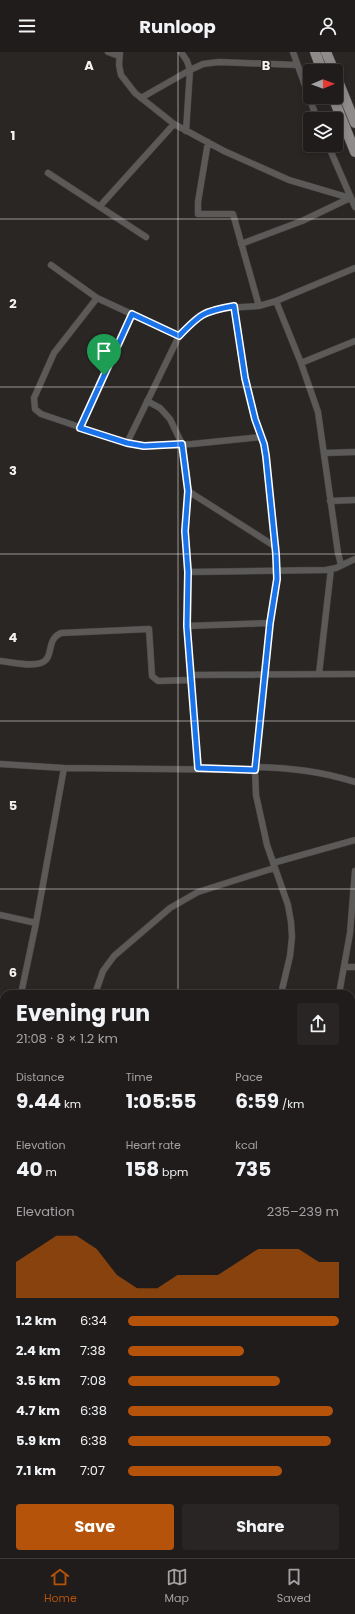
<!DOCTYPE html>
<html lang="en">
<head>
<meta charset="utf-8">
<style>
  body { margin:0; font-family:Poppins,sans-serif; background:#282524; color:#f1f3f6; height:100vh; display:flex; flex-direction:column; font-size:15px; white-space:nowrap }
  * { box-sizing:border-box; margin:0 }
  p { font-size:13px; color:#a2a1a3 }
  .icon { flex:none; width:22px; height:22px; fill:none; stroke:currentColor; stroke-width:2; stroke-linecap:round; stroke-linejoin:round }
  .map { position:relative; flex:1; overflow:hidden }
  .sheet { position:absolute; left:0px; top:938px; width:355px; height:568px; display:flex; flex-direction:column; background:#201c1b; border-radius:12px 12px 0 0; box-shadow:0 2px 6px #0003,0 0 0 1px #3d3a3a }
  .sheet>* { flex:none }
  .needle { width:26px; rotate:89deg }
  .tools { position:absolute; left:303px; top:12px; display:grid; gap:8px }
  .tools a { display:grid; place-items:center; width:40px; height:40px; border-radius:4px; background:#201c1b; box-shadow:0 2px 6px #0003,0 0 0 1px #3d3a3a; font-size:20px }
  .pin { position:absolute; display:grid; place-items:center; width:34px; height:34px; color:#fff; margin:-41px -17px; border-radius:50% 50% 50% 0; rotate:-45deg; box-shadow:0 0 4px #0007 }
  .pin .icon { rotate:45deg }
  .round { display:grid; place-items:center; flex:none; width:42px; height:42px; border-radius:4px; background:#282524 }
  .overview { display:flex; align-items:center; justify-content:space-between; height:68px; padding:0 16px }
  h1 { font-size:22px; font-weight:700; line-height:30px }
  .figures { display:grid; grid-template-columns:repeat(3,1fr); gap:6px; height:68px; padding:4px 16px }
  .figures div { display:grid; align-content:center }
  .figures b { font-size:20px; font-weight:700 }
  .figures small { font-size:11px; font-weight:400 }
  .figures p { font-size:11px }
  .chart { height:112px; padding:8px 16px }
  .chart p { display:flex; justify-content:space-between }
  .chart svg { width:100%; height:72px; margin-top:4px; fill:#b45309; opacity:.7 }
  .action { display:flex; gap:8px; margin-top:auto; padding:8px 16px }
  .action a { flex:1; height:46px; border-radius:4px; background:#b45309; color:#fff; font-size:16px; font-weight:700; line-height:46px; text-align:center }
  .action a+a { background:#282524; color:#f1f3f6 }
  ul { padding:0 16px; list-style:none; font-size:13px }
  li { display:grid; grid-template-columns:64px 48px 1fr; align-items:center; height:30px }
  li i { height:10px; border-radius:5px; background:#b45309 }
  header { display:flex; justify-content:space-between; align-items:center; height:52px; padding:0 16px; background:#201c1b; font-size:18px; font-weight:700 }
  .tabs { display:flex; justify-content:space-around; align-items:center; height:56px; border-top:1px solid #3d3a3a; background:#201c1b; font-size:11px; color:#a2a1a3 }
  .tabs a { display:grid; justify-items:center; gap:2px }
  .tabs .active { color:#b45309 }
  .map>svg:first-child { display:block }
</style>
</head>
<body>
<header><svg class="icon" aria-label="menu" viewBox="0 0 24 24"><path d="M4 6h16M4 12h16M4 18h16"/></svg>Runloop<svg class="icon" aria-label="person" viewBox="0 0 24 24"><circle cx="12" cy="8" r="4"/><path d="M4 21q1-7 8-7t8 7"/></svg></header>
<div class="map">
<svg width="355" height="1506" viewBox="0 0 355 1506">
  <rect width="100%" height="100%" fill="#2a2624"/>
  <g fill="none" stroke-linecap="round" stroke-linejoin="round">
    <defs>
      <path id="minor" d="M108,0L119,4
        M120,0L119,13L121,23L135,41L174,72L224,99L289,128L350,146
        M181,0L187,9L190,18L186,79
        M293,0L317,67
        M141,46L190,18L203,12L219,10L297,13
        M208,90L198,150V162H233L259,254
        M328,93L355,155
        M48,121L146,185
        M100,154L174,72
        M241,192L302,169L350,146
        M51,213L97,246L179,284
        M97,246L54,301L34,346L35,357L41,362L127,391L144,394L192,392L261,385
        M276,249L301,311L318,360L338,501L341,513
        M234,254L245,325L255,367L264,392L266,404L276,502L277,527L270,571L255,718L256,743L267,793L288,853L291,870L292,885L290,904L281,942
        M301,311L355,289
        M147,349L160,356L170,367L182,392L187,423L188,439L185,479L188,520L187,574L198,716
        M80,376L132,263
        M127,391L179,284L199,264L205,261L225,256L259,254L276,249L355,216
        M324,401L355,400
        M188,439L276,495
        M330,449L355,448
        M188,520L326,518L336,516L355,507
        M187,574L270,571
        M0,609C12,610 30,615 41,611C55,606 45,588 61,581L149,577L152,624L158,629L191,628
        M319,622L331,517
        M190,623L355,622
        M0,712L64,716L255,718
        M255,715C291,716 320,719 355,730
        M273,811L355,788
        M0,863L36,871
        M345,915H355
        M21,942L36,871L64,716
        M95,942L103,919L114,904L170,856L198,840L274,816
        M215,942H220
        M339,942L350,881L355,819
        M351,971H355
        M0,1023L4,1006
        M351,1025H355
        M351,1081L355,1082
        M0,1137L4,1139
        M351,1189L355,1190
        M351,1277L355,1263
        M351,1299L355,1300
        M351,1351L355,1352
        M0,1409L4,1408
        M351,1420H355
        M0,1483L4,1484
        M351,1488H355
        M113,1502L138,1506
        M88,1506L89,1502
        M181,1506V1502
        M224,1506V1502
        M284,1506V1502
        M336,1506L337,1502"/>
      <path id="tertiary" d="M351,1283L355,1284
        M0,1311L4,1312
        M351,1393L355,1394"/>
      <path id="primary" d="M315,0L322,19
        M326,0L334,19
        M336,24L355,71
        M333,45L355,100"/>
    </defs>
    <use href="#minor" stroke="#464341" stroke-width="7"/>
    <use href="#tertiary" stroke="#464341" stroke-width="9"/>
    <use href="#primary" stroke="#464341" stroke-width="11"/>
    <use href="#minor" stroke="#5c5959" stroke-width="6"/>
    <use href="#tertiary" stroke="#5c5959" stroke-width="8"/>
    <use href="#primary" stroke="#908b8b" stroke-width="10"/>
  </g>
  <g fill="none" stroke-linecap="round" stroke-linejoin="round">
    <defs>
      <path id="route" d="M234,254L245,326L255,367L264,392L266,404L276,502L277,527L270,571L255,718L198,716L187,574L188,520L185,479L188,439L182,392L144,394L127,391L80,376L132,262L179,284C200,262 204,259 234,254Z"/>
    </defs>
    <use href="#route" stroke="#fff" stroke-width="8"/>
    <use href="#route" stroke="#1a73e8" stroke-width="5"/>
  </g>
  <path fill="none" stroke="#f5f2f1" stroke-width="1" stroke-opacity="0.55" d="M178,0V942M0,167H355M0,335H355M0,502H355M0,669H355M0,837H355M0,1004H4M351,1004H355M0,1171H4M351,1171H355M0,1339H4M351,1339H355M178,1502V1506"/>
  <g font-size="13" text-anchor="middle" font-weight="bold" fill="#f5f2f1" stroke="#2a2624" stroke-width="3" stroke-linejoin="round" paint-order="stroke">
    <text x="89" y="18">A</text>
    <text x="266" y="18">B</text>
    <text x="13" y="88">1</text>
    <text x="13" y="256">2</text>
    <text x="13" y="423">3</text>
    <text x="13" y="590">4</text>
    <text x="13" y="758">5</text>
    <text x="13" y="925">6</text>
  </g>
</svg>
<div class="tools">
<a><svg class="needle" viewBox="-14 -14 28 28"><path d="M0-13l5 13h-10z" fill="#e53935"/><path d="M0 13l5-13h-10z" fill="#a2a1a3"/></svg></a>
<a><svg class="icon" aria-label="layers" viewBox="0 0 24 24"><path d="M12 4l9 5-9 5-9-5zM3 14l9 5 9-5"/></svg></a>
</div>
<div class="pin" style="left:104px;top:323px;background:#1e9e55"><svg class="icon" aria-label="arrive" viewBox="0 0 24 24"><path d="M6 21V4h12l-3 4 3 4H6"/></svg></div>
<section class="sheet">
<div class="overview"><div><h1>Evening run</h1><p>21:08 · 8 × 1.2 km</p></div><a class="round"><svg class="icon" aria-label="share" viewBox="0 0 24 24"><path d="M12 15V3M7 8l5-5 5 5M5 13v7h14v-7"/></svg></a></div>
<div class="figures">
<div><p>Distance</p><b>9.44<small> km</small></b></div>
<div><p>Time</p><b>1:05:55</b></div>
<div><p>Pace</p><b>6:59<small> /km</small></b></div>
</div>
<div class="figures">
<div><p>Elevation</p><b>40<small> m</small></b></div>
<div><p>Heart rate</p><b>158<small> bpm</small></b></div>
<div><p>kcal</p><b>735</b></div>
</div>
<div class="chart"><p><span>Elevation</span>235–239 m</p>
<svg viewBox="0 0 160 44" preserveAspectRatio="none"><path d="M0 44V22L10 14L20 6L30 6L40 14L50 30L60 38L70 38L80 30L90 30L100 30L110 22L120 14L130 14L140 14L150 22L160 22V44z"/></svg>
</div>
<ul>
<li><b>1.2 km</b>6:34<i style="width:100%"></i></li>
<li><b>2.4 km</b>7:38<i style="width:55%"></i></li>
<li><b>3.5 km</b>7:08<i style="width:72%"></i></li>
<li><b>4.7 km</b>6:38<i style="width:97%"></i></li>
<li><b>5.9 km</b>6:38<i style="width:96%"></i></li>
<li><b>7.1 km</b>7:07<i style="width:73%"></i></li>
</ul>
<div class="action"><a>Save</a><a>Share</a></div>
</section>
</div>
<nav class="tabs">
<a class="active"><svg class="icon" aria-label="home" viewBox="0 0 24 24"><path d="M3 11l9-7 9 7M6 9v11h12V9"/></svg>Home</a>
<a><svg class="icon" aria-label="map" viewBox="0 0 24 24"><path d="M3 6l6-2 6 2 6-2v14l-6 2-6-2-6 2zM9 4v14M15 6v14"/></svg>Map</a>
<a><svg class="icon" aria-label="saved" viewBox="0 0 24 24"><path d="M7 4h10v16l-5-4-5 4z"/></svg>Saved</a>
</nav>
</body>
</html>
